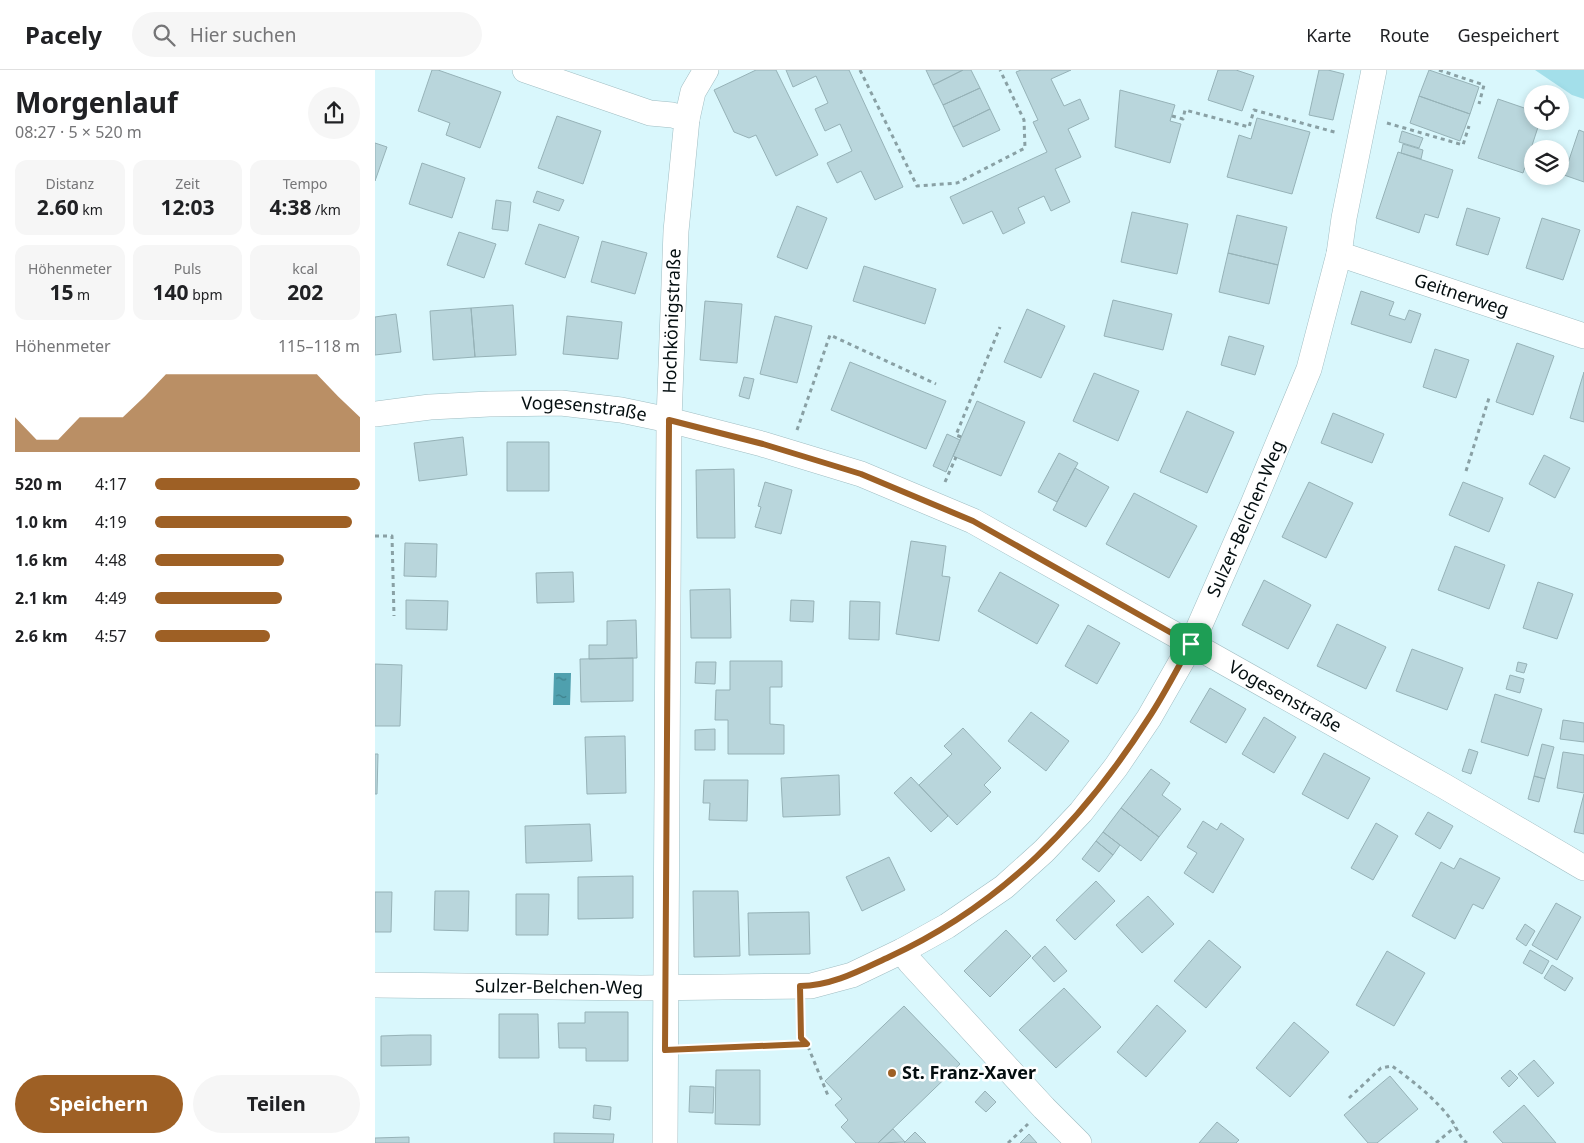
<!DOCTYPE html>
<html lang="de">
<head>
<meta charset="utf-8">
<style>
  body { margin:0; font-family:"Noto Sans",sans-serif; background:#f6f6f6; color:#202124; height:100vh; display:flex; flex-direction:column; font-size:19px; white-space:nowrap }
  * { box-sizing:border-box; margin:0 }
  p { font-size:16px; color:#757577 }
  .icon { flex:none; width:28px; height:28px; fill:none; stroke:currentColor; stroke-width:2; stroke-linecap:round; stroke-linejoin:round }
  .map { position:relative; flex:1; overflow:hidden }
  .drawer { display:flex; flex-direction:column; background:#fff; width:375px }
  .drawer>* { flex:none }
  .buttons { position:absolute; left:1149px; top:15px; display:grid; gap:10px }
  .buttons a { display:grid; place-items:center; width:45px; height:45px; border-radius:50%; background:#fff; box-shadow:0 2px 8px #0003; font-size:25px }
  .pin { position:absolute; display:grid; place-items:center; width:42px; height:42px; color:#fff; margin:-21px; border-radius:10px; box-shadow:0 2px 8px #0006 }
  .round { display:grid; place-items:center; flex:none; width:52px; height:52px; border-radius:26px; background:#f6f6f6 }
  .overview { display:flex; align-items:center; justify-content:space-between; height:85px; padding:0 15px }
  h1 { font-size:28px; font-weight:700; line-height:38px }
  .metrics { display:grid; grid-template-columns:repeat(3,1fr); gap:8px; height:85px; padding:5px 15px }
  .metrics div { display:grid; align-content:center; border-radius:12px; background:#f6f6f6; text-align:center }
  .metrics b { font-size:21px; font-weight:700 }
  .metrics small { font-size:14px; font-weight:400 }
  .metrics p { font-size:14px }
  .chart { height:140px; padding:10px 15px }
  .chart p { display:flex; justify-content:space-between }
  .chart svg { width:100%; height:90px; margin-top:5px; fill:#9e6025; opacity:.7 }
  .primary-button { display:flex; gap:10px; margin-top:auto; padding:10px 15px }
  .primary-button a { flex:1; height:58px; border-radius:30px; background:#9e6025; color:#fff; font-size:20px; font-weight:700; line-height:58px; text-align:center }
  .primary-button a+a { background:#f6f6f6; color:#202124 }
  ul { padding:0 15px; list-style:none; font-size:16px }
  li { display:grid; grid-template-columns:80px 60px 1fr; align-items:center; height:38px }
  li i { height:12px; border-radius:6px; background:#9e6025 }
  header { display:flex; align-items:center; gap:30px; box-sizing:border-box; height:70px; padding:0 25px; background:#fff; border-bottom:1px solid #e0e0e0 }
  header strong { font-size:24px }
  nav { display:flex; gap:28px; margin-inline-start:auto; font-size:18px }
  .search { width:350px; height:45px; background:#f6f6f6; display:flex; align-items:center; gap:12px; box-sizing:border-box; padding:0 18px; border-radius:28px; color:#757577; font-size:19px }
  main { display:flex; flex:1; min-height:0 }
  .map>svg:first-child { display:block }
</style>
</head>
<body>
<header>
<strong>Pacely</strong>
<div class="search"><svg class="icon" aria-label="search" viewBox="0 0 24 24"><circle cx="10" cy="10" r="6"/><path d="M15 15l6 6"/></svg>Hier suchen</div>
<nav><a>Karte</a><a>Route</a><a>Gespeichert</a></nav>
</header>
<main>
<section class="drawer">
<div class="overview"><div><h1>Morgenlauf</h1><p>08:27 · 5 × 520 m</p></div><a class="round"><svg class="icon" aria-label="share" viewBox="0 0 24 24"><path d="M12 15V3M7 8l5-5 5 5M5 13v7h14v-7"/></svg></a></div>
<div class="metrics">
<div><p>Distanz</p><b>2.60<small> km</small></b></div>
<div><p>Zeit</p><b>12:03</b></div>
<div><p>Tempo</p><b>4:38<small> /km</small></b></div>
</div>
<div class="metrics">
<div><p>Höhenmeter</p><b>15<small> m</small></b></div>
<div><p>Puls</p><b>140<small> bpm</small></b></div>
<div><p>kcal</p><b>202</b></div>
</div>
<div class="chart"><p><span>Höhenmeter</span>115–118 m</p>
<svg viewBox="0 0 160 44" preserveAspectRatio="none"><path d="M0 44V27L10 38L20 38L30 27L40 27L50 27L60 17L70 6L80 6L90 6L100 6L110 6L120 6L130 6L140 6L150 17L160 27V44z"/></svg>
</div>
<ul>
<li><b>520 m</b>4:17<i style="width:100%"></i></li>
<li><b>1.0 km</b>4:19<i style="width:96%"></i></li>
<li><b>1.6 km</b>4:48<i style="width:63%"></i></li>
<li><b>2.1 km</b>4:49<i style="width:62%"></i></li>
<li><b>2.6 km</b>4:57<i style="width:56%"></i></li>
</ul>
<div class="primary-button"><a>Speichern</a><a>Teilen</a></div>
</section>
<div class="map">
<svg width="1209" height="1073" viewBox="0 0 1209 1073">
  <defs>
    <pattern id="water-ripples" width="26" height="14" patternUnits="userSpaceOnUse" patternTransform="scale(1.25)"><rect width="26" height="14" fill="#4fa0ae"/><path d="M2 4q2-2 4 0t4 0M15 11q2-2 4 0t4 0" fill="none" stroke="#3f818c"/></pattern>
  </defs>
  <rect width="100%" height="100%" fill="#d9f7fc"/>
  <path fill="#a3dfea" d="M1160,0H1209V29L1197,25Z"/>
  <path fill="url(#water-ripples)" d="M179,603H196L195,635H178Z"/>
  <path fill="#b9d6dc" stroke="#96b2b7" d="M57,0H63L126,22L105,78L71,65L75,53L43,41Z
    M381,0H401L443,85L401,106L381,65L374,68L359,62L339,20Z
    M411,0H474L528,117L500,130L486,101L462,113L452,93L477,81L465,54L450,61L440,39L453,33L441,6L418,17Z
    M551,0H588L558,15Z
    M588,0H596L605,18L568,35L558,15Z
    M646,0H696L676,9L689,36L705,29L714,49L693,59L706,87L680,99L695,132L676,141L669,126L643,138L650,153L628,164L617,141L588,154L575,127L672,82L658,52L663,50L641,2Z
    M843,0H861L879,6L867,41L833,30Z
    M944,0H953L969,4L958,50L934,45Z
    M1054,0L1104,17L1095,44L1044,26Z
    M605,18L615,39L578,57L568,35Z
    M745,20L800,35L795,51L806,54L795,93L740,77Z
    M1044,26L1095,44L1085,71L1035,53Z
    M1123,29L1158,41V51H1165L1148,103L1103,88Z
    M615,39L625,60L588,77L578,57Z
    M182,46L226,61L208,114L163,98Z
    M882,48L935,62L917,124L852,107L864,65L876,69Z
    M1204,60L1209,62V112L1189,105Z
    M1027,61L1048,68L1044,78L1024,72Z
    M0,73L12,77L0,111Z
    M1028,74L1048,80L1046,89L1026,83Z
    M1023,82L1078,100L1063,148L1050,144L1044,163L1001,148Z
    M47,93L90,108L77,148L34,134Z
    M162,121L189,130L184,141L158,132Z
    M121,130L136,132L133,161L117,159Z
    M422,136L452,148L432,199L402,187Z
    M1092,138L1125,148L1113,185L1081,175Z
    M757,142L813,154L802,204L746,192Z
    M862,145L912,157L903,195L853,183Z
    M1167,148L1205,160L1188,210L1151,198Z
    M164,154L204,167L190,208L150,194Z
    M84,162L121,174L109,208L72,195Z
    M227,171L272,183L260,224L216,212Z
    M853,183L903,195L894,234L844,222Z
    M489,196L561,219L550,254L478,231Z
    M986,221L1019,232L1014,245L1030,250L1034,240L1046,244L1036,273L976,254Z
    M738,230L797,244L788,280L729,266Z
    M330,231L367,234L362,293L325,290Z
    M138,235L141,285L100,287L96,238Z
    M96,238L100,287L58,290L55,241Z
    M652,239L690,256L666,308L629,292Z
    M21,244L26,282L0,285V247Z
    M192,246L247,252L243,289L188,284Z
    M400,246L437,256L422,313L385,304Z
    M854,266L889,276L880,305L846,295Z
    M1142,273L1179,286L1158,345L1121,332Z
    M1060,279L1094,290L1081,328L1048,317Z
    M475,292L571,331L551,379L456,340Z
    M1209,302V352L1195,348Z
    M719,303L764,321L743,371L698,351Z
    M369,307L379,309L374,329L364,326Z
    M602,331L650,352L626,406L578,386Z
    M812,341L859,362L832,423L785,402Z
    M958,343L1009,364L997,393L946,373Z
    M572,364L585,370L571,402L558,396Z
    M88,367L92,405L44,411L39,373Z
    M132,372H174V421H132Z
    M684,383L703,393L682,432L663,422Z
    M1169,385L1195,398L1180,428L1154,414Z
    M700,398L734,417L711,457L678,440Z
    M359,399L360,468H322L321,400Z
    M390,412L417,420L406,464L380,457L386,437L383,436Z
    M934,412L978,433L951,488L907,467Z
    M1088,412L1128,428L1114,462L1074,445Z
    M759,423L822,456L794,508L731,474Z
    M536,471L571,476L567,506L575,507L564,571L521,564Z
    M30,473L62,474L61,507L29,506Z
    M1080,476L1130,495L1114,539L1063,520Z
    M198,502L199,532L162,533L161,503Z
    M625,502L684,535L662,574L603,541Z
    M889,510L936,535L913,579L867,555Z
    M1163,512L1198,524L1182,569L1148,558Z
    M355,519L356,568H316L315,520Z
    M31,530L73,531L72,560L31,559Z
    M416,530L439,531L438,552L415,551Z
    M475,531L505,532L504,570L474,569Z
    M261,550L262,588L214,589V575H232V551Z
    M962,554L1011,577L991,619L942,596Z
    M713,555L745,573L722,614L690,596Z
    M1037,579L1088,598L1072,640L1021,621Z
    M258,588V631L206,632L205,589Z
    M355,591H407V617H395V654L409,655V684H353V650H340L341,620H355Z
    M321,592H341L340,614L320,613Z
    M1143,592L1152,594L1149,603L1141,601Z
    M0,594L27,595L25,656H0Z
    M1135,605L1149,609L1145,623L1131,619Z
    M835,618L871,639L851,673L815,652Z
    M1120,624L1167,639L1153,686L1106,672Z
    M656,642L694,671L671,701L633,671Z
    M889,647L921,667L899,703L867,684Z
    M1188,650L1209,653V672L1185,669Z
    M588,658L626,698L609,715L616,722L582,755L544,715L577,684L569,676Z
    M340,659V680H320V660Z
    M250,666L251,723L212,724L210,667Z
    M1167,674L1179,677L1170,709L1159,706Z
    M1094,679L1103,682L1096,704L1087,701Z
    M1188,682L1209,685V723L1182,718Z
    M949,683L995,708L973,749L927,724Z
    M0,684H3L2,724H0Z
    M776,699L795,713L787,725L806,739L784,767L746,738Z
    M464,705L465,745L408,747L406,708Z
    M1159,706L1170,709L1164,732L1153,729Z
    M536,707L573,746L556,762L519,723Z
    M329,710H373L372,751L334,750L335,733H328Z
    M1209,724V764L1199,762Z
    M746,738L784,767L766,791L728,762Z
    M1053,742L1078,756L1065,779L1040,764Z
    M828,751L842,760L846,753L869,769L838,823L809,803L822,783L812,777Z
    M1001,753L1023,766L998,810L976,798Z
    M215,754L217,791L151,793L150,756Z
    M728,762L745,775L738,785L721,771Z
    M721,771L738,785L724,802L707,789Z
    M514,787L530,820L487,841L471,807Z
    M1085,788L1125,808L1108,839L1098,834L1080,869L1037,846L1066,792L1079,799Z
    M258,806V848L203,849V807Z
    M721,811L740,831L700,870L681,850Z
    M60,821H94L93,861L59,860Z
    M318,821H363L365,886L319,887Z
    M0,822H17L16,862H0Z
    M141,824H174L173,865H141Z
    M773,826L799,854L767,883L741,855Z
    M1181,833L1206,847L1182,890L1157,875Z
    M434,842L435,884L374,885L373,843Z
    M1150,854L1160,861L1151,876L1141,869Z
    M631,860L656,886L615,927L589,901Z
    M834,870L866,897L831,938L799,911Z
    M670,876L692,901L679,912L657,888Z
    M1155,880L1174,891L1167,904L1148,893Z
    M1012,881L1050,903L1019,956L981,935Z
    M1177,895L1198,908L1190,921L1169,908Z
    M689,918L726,957L681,998L644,960Z
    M782,935L811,961L771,1007L742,982Z
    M529,936L585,994L503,1073H481L466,1057L473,1050L460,1035L467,1029L450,1011Z
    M210,942H253V991H211V978H184L183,953H210Z
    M124,944H163L164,988H124Z
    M919,952L954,982L915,1027L881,998Z
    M36,965H56V995L6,996V966Z
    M1159,990L1179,1013L1163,1027L1143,1004Z
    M341,1000H385V1055L340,1054Z
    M1135,1000L1143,1008L1134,1017L1126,1008Z
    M1015,1006L1043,1039L1002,1073H993L969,1045Z
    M315,1016L339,1017L338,1043L314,1042Z
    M610,1021L621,1032L611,1042L600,1032Z
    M219,1035L236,1037L235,1050L218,1048Z
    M1149,1035L1161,1049L1181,1073H1128L1118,1062Z
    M842,1052L864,1070L861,1073H824Z
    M518,1059L530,1072L503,1073Z
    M540,1062L551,1073H529Z
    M179,1063L239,1064L238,1073H179Z
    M654,1064L662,1073H645Z
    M34,1067V1073H0V1068Z"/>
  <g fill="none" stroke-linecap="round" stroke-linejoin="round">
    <defs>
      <g id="street">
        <path d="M150,0L275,43L297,45L312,49L301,161L294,350L290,1073"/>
        <path d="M312,49L318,22L331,0"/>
        <path id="s1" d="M964,184L1209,266"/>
        <path id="s2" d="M0,344L55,337L114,334L186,333L246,340L294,350L387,374L486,404L598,451L1069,716L1209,798"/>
        <path d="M527,881L535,892L669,1038L704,1073"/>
        <path id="s3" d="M0,915L266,918L436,916L477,905L527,881L572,856L629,817L669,781L706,742L741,697L774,648L817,573L878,434L934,299L964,184L969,148L999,0"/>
      </g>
    </defs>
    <use href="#street" stroke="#a0bdc2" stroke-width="26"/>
    <path stroke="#89a0a4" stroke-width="3" stroke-dasharray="4 4" stroke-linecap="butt" d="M485,0L542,116L582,113L650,78L649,50L625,0
      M1064,0L1109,15L1104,34
      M797,46L808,49L810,40L874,57L879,40L963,63
      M1012,53L1088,75L1094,56
      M422,360L455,265L561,314
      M586,367L581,365L625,257
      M1091,401L1114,328
      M570,412L581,387
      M0,466H17L19,546
      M425,939L426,968L432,974L454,1028
      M316,978L432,974
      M974,1028L1006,998L1017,996C1038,1011 1062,1030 1077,1051C1082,1058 1084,1067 1092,1073
      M633,1073L653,1054
      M1061,1073L1080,1057"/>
    <use href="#street" stroke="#fff" stroke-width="25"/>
  </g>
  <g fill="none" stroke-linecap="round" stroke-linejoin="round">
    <defs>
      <path id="route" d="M294,350L388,374L486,404L598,451L816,574C802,599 789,625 773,649C707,752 627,835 514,887C486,900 457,916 425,916L426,968L432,974L290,980Z"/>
    </defs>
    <use href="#route" stroke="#fff" stroke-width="10"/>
    <use href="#route" stroke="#9e6025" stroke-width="6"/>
  </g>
  <circle fill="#9e6025" stroke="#fff" stroke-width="2" cx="517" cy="1003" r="5"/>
  <g text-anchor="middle" stroke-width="5" stroke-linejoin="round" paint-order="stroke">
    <g font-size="18" fill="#040e10" stroke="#fff">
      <text dy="6" stroke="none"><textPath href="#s1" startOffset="129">Geitnerweg</textPath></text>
      <text transform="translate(297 251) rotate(-88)" y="6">Hochkönigstraße</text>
      <text dy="6" stroke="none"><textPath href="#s2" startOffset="210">Vogesenstraße</textPath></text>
      <text dy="6" stroke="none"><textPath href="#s3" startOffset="1100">Sulzer-Belchen-Weg</textPath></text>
      <text dy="6" stroke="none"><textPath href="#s2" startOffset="975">Vogesenstraße</textPath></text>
      <text dy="6" stroke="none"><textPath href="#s3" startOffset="184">Sulzer-Belchen-Weg</textPath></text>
    </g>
    <g font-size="18" font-weight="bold" fill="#040e10" stroke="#fff" text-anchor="start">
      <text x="527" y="1009">St. Franz-Xaver</text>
    </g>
  </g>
</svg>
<div class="buttons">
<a><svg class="icon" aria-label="locate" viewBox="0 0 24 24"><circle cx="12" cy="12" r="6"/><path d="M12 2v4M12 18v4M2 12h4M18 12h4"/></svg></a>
<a><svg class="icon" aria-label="layers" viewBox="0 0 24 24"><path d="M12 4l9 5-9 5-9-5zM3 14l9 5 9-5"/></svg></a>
</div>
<div class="pin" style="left:816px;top:574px;background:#1e9e55"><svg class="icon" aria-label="arrive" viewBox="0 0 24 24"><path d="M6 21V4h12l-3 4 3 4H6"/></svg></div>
</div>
</main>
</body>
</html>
